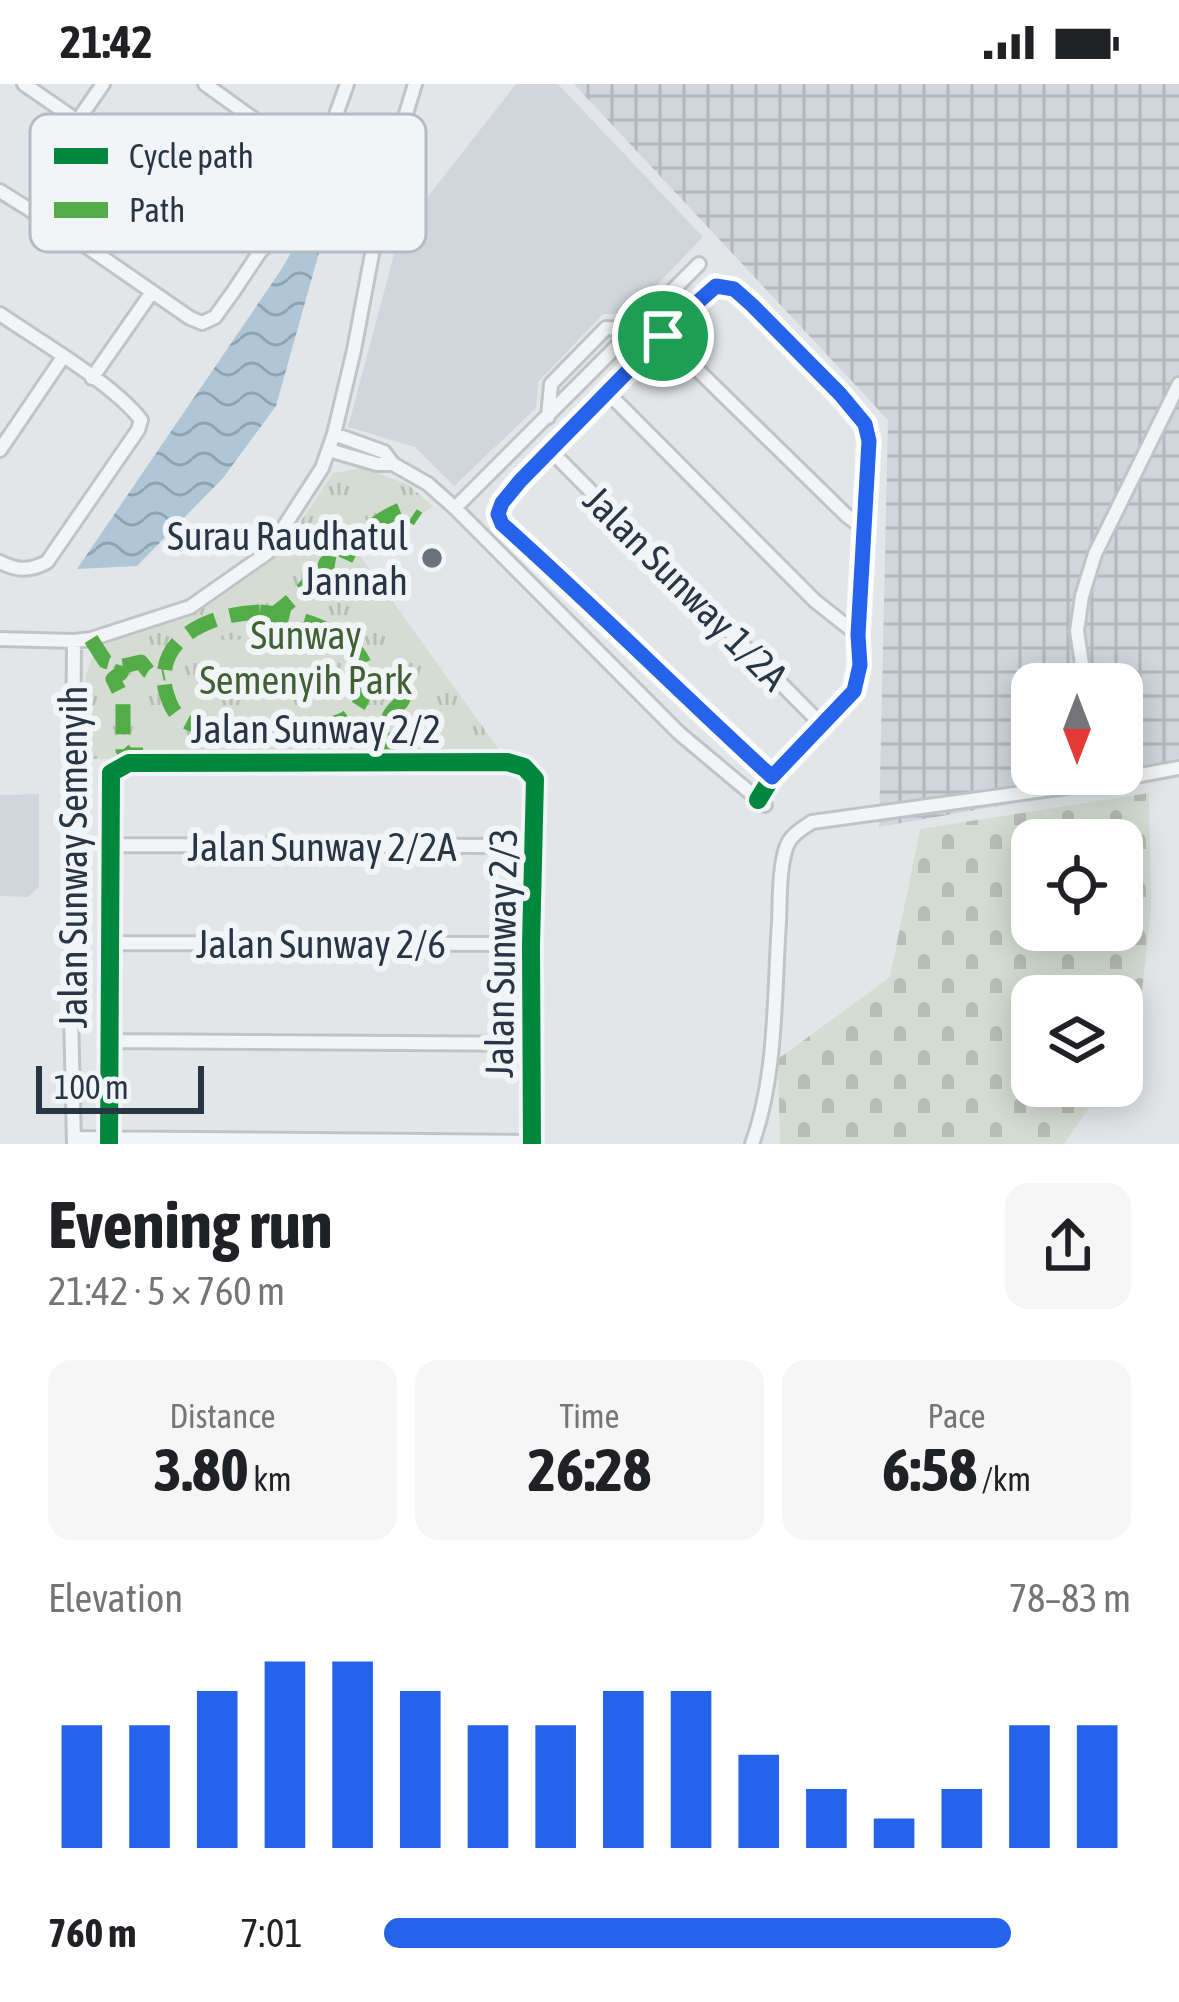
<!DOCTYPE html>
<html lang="en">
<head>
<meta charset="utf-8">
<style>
  body { margin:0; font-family:"Asap Condensed",sans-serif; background:#f6f6f6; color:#202124; height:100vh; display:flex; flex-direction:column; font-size:45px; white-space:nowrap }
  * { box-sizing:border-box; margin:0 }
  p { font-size:39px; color:#757577 }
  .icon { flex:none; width:66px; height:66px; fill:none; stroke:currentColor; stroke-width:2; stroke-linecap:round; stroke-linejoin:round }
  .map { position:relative; height:1060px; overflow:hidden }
  .drawer { display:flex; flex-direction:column; background:#fff; flex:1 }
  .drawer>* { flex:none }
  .needle { width:78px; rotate:180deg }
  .tools { position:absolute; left:1011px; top:579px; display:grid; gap:24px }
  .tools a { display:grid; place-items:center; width:132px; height:132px; border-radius:24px; background:#fff; box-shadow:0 6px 30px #0003; font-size:60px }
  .scale { position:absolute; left:36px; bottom:30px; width:168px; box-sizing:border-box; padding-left:12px; border:6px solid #283544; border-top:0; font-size:33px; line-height:42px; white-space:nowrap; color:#283544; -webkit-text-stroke:9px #f1f5f8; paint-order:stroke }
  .pin { position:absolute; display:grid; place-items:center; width:102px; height:102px; color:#fff; margin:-51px; border:6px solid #fff; border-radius:50%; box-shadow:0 3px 12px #0007 }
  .round { display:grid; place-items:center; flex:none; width:126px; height:126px; border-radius:24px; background:#f6f6f6 }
  .headline { display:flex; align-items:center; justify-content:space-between; height:204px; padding:0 48px }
  h1 { font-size:66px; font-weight:700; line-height:90px }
  .metrics { display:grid; grid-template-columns:repeat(3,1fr); gap:18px; height:204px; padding:12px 48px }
  .metrics div { display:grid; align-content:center; border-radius:24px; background:#f6f6f6; text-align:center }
  .metrics b { font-size:60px; font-weight:700 }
  .metrics small { font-size:33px; font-weight:400 }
  .metrics p { font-size:33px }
  .chart { height:336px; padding:24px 48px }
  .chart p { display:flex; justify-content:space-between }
  .chart svg { width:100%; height:216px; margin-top:12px; stroke:#2563eb; stroke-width:6 }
  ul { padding:0 48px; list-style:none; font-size:39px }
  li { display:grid; grid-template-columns:192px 144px 1fr; align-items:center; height:90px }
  li i { height:30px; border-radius:15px; background:#2563eb }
  .status { display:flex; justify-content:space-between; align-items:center; height:84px; padding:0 60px; background:#fff; direction:ltr }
  .status svg { height:33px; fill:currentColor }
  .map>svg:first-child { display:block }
</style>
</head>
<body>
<div class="status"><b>21:42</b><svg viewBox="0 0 49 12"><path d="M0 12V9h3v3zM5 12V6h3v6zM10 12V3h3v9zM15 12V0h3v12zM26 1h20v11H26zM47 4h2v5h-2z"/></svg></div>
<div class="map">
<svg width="1179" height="1060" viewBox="0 0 1179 1060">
  <defs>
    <pattern id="industrial-grid" width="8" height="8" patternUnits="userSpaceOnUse" patternTransform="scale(3)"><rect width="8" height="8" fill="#d1d6dc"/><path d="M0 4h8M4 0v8" fill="none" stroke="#b3b8be"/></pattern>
    <pattern id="cemetery-stones" width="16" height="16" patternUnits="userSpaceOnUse" patternTransform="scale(3)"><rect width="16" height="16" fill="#d5ddd3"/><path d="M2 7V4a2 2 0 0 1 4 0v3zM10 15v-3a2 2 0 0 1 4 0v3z" fill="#b7beb6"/></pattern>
    <pattern id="park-tufts" width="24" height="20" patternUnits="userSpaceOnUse" patternTransform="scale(3)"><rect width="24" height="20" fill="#d5ddd3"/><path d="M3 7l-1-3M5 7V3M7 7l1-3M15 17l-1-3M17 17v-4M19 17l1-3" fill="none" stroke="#b7beb6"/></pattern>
    <pattern id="water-waves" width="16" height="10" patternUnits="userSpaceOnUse" patternTransform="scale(3)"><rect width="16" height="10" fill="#afc6d6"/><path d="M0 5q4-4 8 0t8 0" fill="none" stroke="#8ea2af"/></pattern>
  </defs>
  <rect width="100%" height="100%" fill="#e3e6e9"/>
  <path fill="#d1d6dc" d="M516,0H558L703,153L629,230H603L538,298L536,324L454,402L415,363L348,343L400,148Z
    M39,710V803L28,813L0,812V711Z"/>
  <path fill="url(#industrial-grid)" fill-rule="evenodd" d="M574,0H1179V690L879,743L888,336ZM1032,600H1122V690H1032Z"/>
  <path fill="url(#cemetery-stones)" fill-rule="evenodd" d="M1149,709L1151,824L1137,954L1122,976V912H1032V1002H1104L1064,1060H780L778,975L890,893L920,745ZM1032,756H1122V846H1032Z"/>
  <path fill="url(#park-tufts)" d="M363,384L407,400L433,422L411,439L403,430L361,473L505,674L85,675C85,649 79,597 92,575C111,544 162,546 192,531C208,523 263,485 274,472C296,447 314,417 333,389Z"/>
  <path fill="#d5ddd3" d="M332,554L333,612L208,615L207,556Z"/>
  <path fill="url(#water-waves)" d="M353,61L329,133L276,322L223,394L137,482L77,485L281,186Z"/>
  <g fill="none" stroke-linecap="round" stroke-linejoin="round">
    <defs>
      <path id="minor" d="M24,0L263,165
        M205,0L318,81
        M78,36L103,0
        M0,107L70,151L190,234L202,239L215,233L233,208L318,81L347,0
        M0,230C39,257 114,300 141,336L138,346L47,478C30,487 17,487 0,478
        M663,252L846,431L864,445
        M92,294L152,208
        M608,309L815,517L858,551
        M548,333L551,300L606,244L636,246
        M334,350L384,368L393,380L428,400L455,424L679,649L765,721
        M0,366L63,273
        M329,366L377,380H393
        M551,367L822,641
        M455,424L699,180
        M0,555L74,557L91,555L190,523L267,469L322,384L334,350L354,266L386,95L415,0
        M1085,600L1077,547L1082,512L1095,470L1179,300
        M758,716L772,693L854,607L859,581L858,551L869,357L865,340L840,311L752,221L733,205L715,202L683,231L520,397L502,419L498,429L502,440L772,693
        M110,761L534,762
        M111,859L531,860
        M109,957L532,960
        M74,1054L531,1058
        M74,1060L71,929L74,557
        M109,1060L111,689L129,679L507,678L524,683L535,695L531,860L532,1060
        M752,1060C777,991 774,911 779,838C780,815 779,786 786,764C790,751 802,745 812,738L1102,698L1179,684"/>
    </defs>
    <use href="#minor" stroke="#c1c4c7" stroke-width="18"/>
    <use href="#minor" stroke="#f3f4f5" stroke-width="12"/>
    <path stroke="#53ac47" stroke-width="15" stroke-dasharray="30 15" stroke-linecap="butt" d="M320,499L326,479L343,482C351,457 378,434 403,425L418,435
      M260,528C297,531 380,554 365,606C362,618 356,628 345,635C314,651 210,656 182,635C172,628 168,616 165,604C156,550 217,529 260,528Z
      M267,535C278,528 303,508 309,498L324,499
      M91,555L105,577L123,582L141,578L148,587L155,591L164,589
      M123,582L121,589L113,595L123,615V666L128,671H143
      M368,599C381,596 390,593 402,599C409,624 393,618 388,636C385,646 388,660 387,670H371"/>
    <defs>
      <path id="cycleway" d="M758,716L772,693L854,607L859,581L858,551L869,357L865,340L840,311L752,221L733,205L715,202L683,231L520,397L502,419L498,429L502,440L772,693
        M109,1060L111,689L129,679L507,678L524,683L535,695L531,860L532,1060"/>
    </defs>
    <use href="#cycleway" stroke="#f1f5f8" stroke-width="26"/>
    <use href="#cycleway" stroke="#00873e" stroke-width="18"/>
  </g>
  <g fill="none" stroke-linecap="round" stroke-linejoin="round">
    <defs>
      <path id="route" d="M716,202L734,205L752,221L840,310L865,340L869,357L858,551L860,581L854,607L772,693C681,610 594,522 502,440L498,430L502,419L520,397L683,231Z"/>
    </defs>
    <use href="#route" stroke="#fff" stroke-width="24"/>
    <use href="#route" stroke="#2563eb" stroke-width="15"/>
  </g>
  <circle fill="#69737e" stroke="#f1f5f8" stroke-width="4.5" cx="432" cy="474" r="12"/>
  <g text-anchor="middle" stroke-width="12" stroke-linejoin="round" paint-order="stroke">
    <g font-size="39" fill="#283544" stroke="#f1f5f8" text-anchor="end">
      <text x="408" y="466">Surau Raudhatul<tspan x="408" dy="45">Jannah</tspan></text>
    </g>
    <g font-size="39" fill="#283544" stroke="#f1f5f8">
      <text transform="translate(686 504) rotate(45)" y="14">Jalan Sunway 1/2A</text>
      <text x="316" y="659">Jalan Sunway 2/2</text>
      <text x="322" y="777">Jalan Sunway 2/2A</text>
      <text transform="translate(73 773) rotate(-90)" y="14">Jalan Sunway Semenyih</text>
      <text x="321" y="874">Jalan Sunway 2/6</text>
      <text transform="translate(501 869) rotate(-89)" y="14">Jalan Sunway 2/3</text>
    </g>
    <g font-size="39" fill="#416134" stroke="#f1f5f8">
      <text x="306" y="565">Sunway<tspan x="306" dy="45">Semenyih Park</tspan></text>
    </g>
  </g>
  <rect x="30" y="30" width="396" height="138" rx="18" fill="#f1f5f8" stroke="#b5bbc2" stroke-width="3"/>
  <rect x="54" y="64" width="54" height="16" fill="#00873e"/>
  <rect x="54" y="118" width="54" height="16" fill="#53ac47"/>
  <g font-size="33" fill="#283544">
    <text x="129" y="84">Cycle path</text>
    <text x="129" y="138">Path</text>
  </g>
</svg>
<div class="tools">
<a><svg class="needle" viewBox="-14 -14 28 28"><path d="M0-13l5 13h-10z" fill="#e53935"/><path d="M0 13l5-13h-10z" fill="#757577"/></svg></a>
<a><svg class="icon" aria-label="locate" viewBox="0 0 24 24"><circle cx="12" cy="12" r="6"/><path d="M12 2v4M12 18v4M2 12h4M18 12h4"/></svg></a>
<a><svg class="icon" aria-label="layers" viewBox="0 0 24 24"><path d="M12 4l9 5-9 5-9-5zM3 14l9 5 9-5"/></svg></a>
</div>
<div class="scale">100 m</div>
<div class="pin" style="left:663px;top:252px;background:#1e9e55"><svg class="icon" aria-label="arrive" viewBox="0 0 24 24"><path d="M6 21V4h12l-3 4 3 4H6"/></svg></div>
</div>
<section class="drawer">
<div class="headline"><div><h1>Evening run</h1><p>21:42 · 5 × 760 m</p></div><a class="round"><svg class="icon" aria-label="share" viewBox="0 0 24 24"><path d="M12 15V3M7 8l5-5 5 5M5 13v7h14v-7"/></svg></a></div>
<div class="metrics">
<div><p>Distance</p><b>3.80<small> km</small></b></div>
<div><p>Time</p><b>26:28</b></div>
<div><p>Pace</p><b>6:58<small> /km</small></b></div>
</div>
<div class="chart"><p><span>Elevation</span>78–83 m</p>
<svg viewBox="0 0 160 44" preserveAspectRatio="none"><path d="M5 44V19M15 44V19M25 44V12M35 44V6M45 44V6M55 44V12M65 44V19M75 44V19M85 44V12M95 44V12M105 44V25M115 44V32M125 44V38M135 44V32M145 44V19M155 44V19"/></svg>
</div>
<ul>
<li><b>760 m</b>7:01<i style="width:84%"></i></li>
</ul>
</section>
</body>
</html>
